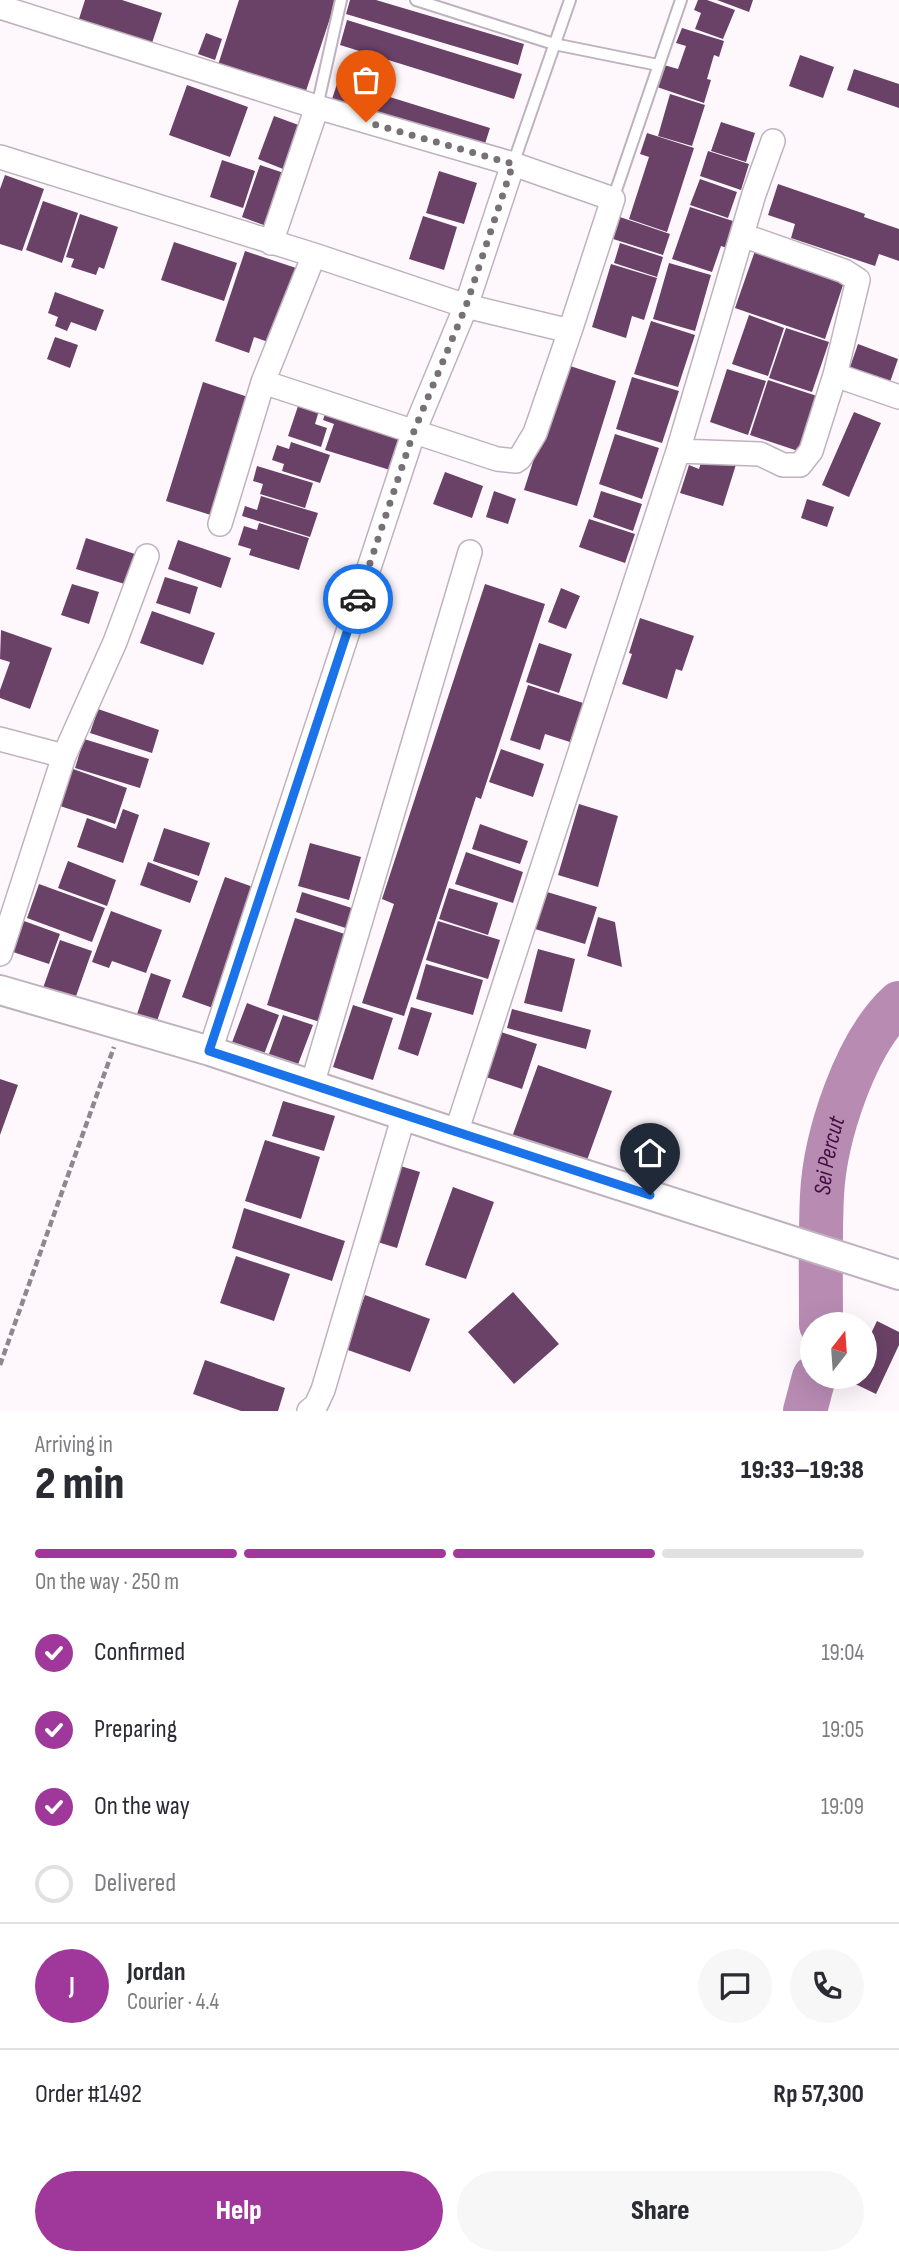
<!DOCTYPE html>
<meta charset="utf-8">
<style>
:root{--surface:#fff;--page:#f7f7f7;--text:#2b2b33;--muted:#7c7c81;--line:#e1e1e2;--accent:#a0389b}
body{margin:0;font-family:"Sofia Sans Condensed",sans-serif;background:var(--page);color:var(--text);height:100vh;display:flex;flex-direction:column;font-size:26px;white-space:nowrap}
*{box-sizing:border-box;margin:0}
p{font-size:23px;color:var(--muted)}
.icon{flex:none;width:38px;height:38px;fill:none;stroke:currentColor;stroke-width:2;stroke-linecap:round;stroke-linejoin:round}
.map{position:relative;height:1411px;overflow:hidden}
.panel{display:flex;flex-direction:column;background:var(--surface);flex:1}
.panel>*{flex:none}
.needle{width:46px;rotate:17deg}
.controls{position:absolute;left:800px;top:1312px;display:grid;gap:14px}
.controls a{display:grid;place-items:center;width:77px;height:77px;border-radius:50%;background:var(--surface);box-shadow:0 7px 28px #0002;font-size:35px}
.pin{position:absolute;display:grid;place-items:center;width:60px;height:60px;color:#fff;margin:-72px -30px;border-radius:50% 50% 50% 0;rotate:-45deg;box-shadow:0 0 7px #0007}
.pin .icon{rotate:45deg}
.courier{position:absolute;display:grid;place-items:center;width:70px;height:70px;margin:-35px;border:5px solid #1a73e8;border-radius:50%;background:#fff;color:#222;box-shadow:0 2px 9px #0007}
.head em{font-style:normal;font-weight:800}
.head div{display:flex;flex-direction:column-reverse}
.head{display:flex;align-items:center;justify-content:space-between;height:119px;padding:0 35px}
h1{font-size:46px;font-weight:800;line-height:52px}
.bar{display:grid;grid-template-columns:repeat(4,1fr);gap:10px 7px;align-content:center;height:84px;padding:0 35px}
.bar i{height:9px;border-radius:5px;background:var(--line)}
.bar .active{background:var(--accent)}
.bar p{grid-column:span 4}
.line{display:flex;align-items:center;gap:18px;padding:0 35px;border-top:2px solid var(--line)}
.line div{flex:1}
.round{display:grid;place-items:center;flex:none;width:74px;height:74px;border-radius:37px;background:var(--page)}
ol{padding:0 35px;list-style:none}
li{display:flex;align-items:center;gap:21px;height:77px}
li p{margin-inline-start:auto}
li .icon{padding:7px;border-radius:50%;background:var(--accent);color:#fff;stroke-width:4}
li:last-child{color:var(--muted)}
li i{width:38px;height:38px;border:4px solid var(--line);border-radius:50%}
.cta{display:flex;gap:14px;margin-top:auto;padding:14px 35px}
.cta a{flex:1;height:80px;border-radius:42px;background:var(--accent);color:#fff;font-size:28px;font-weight:800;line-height:80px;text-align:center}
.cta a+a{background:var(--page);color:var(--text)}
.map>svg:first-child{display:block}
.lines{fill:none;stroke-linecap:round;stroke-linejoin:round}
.river{stroke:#b88bb3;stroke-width:44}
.building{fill:#6a4267}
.service-casing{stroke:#bfb2be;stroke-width:14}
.minor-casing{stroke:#bfb2be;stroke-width:26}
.tertiary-casing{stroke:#bfb2be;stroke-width:32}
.path{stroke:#8d888d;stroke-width:4.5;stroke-dasharray:7 3.5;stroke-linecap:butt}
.service{stroke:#fff;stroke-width:10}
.minor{stroke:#fff;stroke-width:23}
.tertiary{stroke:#fff;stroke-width:28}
.done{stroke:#777176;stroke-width:7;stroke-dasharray:0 12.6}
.route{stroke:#1a73e8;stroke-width:9}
.labels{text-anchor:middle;stroke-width:7;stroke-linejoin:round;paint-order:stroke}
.water-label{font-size:24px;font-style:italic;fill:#450e43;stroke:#fff}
</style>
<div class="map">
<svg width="899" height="1411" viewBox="0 0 899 1411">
<rect width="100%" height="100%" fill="#fef8fd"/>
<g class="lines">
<g class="river">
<path id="s1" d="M821,1325c0,-43 -1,-87 1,-130 3,-58 33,-152 77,-192"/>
<path d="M805,1411l9,-34"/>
</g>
</g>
<path class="building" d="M85,0h37l40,13 -11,33 -73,-24z
M239,0h97l-31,94 -87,-29z
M350,0h26l148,44 -6,21 -172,-51z
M698,0h9l28,10 -12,29 -28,-10 6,-16 -7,-3z
M717,0h36l-4,12z
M347,20l175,54 -8,25 -174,-54z
M682,28l42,13 -5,16 -5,-2 -7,24 4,1 -7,23 -47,-16 7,-22 14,4 8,-23 -10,-3z
M206,33l16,6 -7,21 -17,-6z
M800,55l34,12 -11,31 -34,-12z
M854,69l45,15v24l-52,-18z
M338,81l152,47 -7,22 -152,-48z
M187,85l61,22 -18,50 -61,-22z
M670,94l35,11 -13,41 -34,-10z
M274,116l30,11 -16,44 -30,-12z
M721,122l34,11 -9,29 -35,-11z
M647,133l47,15 -27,84 -38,-13 20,-62 -9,-3z
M708,151l41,13 -8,26 -41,-14z
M222,160l33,11 -12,37 -33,-11z
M260,165l27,9 -18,53 -27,-10z
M439,171l38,12 -13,41 -38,-11z
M5,175l39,14 -22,62 -22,-7v-55z
M700,179l37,13 -9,26 -38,-13z
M778,184l87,30 -1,3 35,12v32l-20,-7 -4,12 -84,-28 4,-14 -27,-9z
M43,201l35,12 -16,50 -36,-13z
M690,207l49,16 -9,26 -9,-3 -9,26 -40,-13z
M80,214l38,13 -14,42 -5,-2 -3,8 -25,-8 3,-8 -8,-2z
M614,215l56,19 -7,21 -56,-18z
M423,216l34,11 -13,43 -35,-11z
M174,242l63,21 -13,38 -63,-21z
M620,243l43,14 -6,20 -43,-14z
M756,248l89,31 -20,60 -90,-31z
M245,251l54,18 -25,75 -20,-7 -5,16 -34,-12z
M669,263l42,12 -16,56 -42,-12z
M611,264l46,14 -13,42 -12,-4 -6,22 -34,-11z
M55,292l49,18 -8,21 -25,-9 -4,9 -12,-5 3,-9 -10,-4z
M749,315l35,13 -16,48 -36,-12z
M651,321l44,14 -17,52 -44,-13z
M786,328l43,14 -17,50 -43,-14z
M55,337l23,8 -8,23 -23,-9z
M858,344l40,15 -8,23 -40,-15z
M564,364l52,17 -39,125 -53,-16z
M727,369l39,12 -18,54 -38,-13z
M632,377l47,14 -17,52 -46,-14z
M768,380l49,16 -19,55 -48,-16z
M203,382l48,16 -37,118 -48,-15z
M300,400l20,7 -5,17 12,4 -6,19 -33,-11z
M328,405l75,24 -13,41 -65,-20 9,-26 -11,-4z
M854,412l27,11 -32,74 -27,-12z
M615,434l44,14 -17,51 -43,-15z
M291,442l39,13 -10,28 -38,-12 2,-7 -12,-4 5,-15 12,4z
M704,452l35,3 -16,51 -43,-13 9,-28 10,4z
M257,466l56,17 -8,25 -45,-14 3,-10 -10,-3z
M445,472l38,14 -11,32 -39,-14z
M494,491l22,8 -8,25 -22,-7z
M601,491l41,13 -9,27 -40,-14z
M261,496l57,17 -8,24 -68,-21 3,-10 12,4z
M807,499l27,8 -7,20 -26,-9z
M589,519l46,15 -10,29 -46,-16z
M259,523l50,15 -10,32 -50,-15 2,-6 -13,-4 6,-19 13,4z
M86,538l55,18 -10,30 -55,-17z
M178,540l53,18 -10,30 -53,-19z
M165,577l33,10 -8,27 -34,-11z
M72,584l27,8 -10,32 -28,-9z
M485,584l60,20 -64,195 -5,-2 -72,219 -42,-13 32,-99 -12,-5z
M561,588l19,8 -14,33 -18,-7z
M152,611l63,22 -12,32 -63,-22z
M640,618l54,18 -12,35 -6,-2 -9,30 -45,-15 10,-30 -3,-1z
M1,630l51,18 -22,61 -30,-11v-8l10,-28 -10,-3z
M539,643l33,11 -13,39 -33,-11z
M528,685l55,18 -13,39 -25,-8 -5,16 -30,-10z
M98,709l61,21 -7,23 -62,-20z
M84,739l65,20 -9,29 -65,-20z
M501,749l43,15 -11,33 -44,-15z
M73,769l54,19 -12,36 -55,-18z
M579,804l39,12 -20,71 -40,-12z
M123,809l16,6 -16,48 -46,-16 10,-29 29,11z
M480,824l48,17 -8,23 -48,-15z
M164,828l46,15 -11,33 -46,-15z
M310,843l51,14 -12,43 -51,-14z
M466,852l57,20 -10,31 -58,-19z
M68,861l48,19 -9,26 -49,-18z
M148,862l50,19 -8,22 -50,-18z
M225,877l31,11 -43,120 -31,-11z
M39,884l66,24 -13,34 -65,-24z
M449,888l49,15 -10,32 -49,-16z
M302,892l59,19 -6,20 -59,-19z
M547,892l50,15 -12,37 -50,-15z
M111,911l51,19 -16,43 -34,-12 -3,7 -17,-6z
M598,917l17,5 7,45 -35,-11z
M295,918l53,17 -28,87 -53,-17z
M24,921l36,13 -11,30 -36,-12z
M438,921l62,19 -12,39 -62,-19z
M60,940l32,11 -17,48 -32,-11z
M538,949l37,10 -13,53 -38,-9z
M426,964l57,16 -10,35 -57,-16z
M151,973l20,7 -15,44 -20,-7z
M247,1003l32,12 -16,42 -32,-12z
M353,1005l40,13 -20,62 -40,-13z
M411,1007l21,6 -14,43 -20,-7z
M512,1009l79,21 -5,19 -79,-21z
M283,1015l30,10 -19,50 -29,-10z
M501,1032l36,12 -15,45 -36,-12z
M538,1065l74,26 -26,72 -74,-26z
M0,1079l18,6 -18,50z
M283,1101l52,15 -11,35 -52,-15z
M265,1140l55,17 -19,62 -56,-18z
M394,1164l26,8 -23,76 -26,-8z
M453,1187l41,15 -28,77 -41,-14z
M244,1208l101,33 -13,40 -100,-33z
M236,1256l54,18 -16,47 -54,-18z
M513,1292l46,52 -45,40 -46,-52z
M365,1295l65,24 -20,53 -65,-23z
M877,1321l22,11v13l-23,49 -27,-13 1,-4h14v-29z
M205,1360l80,28 -7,23h-37l-48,-17z"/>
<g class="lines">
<g class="service-casing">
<path id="service" d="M416,0l138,44 104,21
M317,107l24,-107
M513,164l57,-164
M613,199l68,-199"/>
</g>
<g class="minor-casing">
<path id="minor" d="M0,7l317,100 196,57 100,35 -43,132 -104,-25 -152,-51 -314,-98
M271,243l46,-136
M835,375l64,22
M263,382l234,77 19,2 4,-3 15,-25 35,-102
M678,451l82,3 23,11h17l11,-14 24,-76 23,-95 -14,-9 -102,-36
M220,524l43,-142 51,-127
M0,739l64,17
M0,954l64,-198 51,-114 32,-86
M210,1051l204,-620 52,-125 47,-142
M312,1085l158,-533
M456,1133l222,-682 76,-257 19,-53
M309,1411l7,-6 7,-15 81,-275"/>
</g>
<g class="tertiary-casing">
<path id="tertiary" d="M0,990l210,61 246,82 443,142"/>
</g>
<path class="path" d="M0,1365l114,-318"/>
<use href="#service" class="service"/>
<use href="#minor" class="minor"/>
<use href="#tertiary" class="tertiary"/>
</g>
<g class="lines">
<path class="done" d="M358,599l56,-168 52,-125 47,-142 -147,-42"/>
<path class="route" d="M358,599l-149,452 441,144"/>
</g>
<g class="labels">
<g class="water-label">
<text dy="8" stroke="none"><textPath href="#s1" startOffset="170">Sei Percut</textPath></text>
</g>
</g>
</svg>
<div class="controls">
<a><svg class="needle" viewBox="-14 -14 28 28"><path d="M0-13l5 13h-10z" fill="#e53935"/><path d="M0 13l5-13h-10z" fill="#7c7c81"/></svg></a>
</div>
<div class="pin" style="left:366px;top:122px;background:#ea580c"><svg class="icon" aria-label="bag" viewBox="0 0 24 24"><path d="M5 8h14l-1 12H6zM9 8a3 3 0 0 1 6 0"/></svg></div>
<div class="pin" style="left:650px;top:1195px;background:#1f2937"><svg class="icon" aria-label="home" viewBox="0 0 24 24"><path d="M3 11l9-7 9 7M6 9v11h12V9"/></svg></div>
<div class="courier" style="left:358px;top:599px"><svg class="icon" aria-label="car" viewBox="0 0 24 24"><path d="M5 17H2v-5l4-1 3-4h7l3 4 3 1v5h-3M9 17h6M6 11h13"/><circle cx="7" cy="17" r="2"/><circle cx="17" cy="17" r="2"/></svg></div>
</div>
<section class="panel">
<div class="head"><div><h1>2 min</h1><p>Arriving in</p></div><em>19:33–19:38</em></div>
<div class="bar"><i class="active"></i><i class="active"></i><i class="active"></i><i></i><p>On the way · 250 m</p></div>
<ol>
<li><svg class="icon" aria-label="check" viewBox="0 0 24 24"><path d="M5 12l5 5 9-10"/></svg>Confirmed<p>19:04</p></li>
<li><svg class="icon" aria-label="check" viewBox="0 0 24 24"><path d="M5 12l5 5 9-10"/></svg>Preparing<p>19:05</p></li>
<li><svg class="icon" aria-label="check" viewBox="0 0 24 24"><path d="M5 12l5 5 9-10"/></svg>On the way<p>19:09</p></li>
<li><i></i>Delivered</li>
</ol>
<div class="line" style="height:126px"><b class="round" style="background:var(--accent);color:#fff">J</b><div><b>Jordan</b><p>Courier · 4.4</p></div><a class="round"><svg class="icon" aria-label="chat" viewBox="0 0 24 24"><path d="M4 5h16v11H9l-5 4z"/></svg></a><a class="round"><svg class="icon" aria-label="phone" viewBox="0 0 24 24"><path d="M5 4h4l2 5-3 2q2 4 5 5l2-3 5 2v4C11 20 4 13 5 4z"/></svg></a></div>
<div class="line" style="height:91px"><div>Order #1492</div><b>Rp 57,300</b></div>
<div class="cta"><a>Help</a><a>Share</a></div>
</section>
